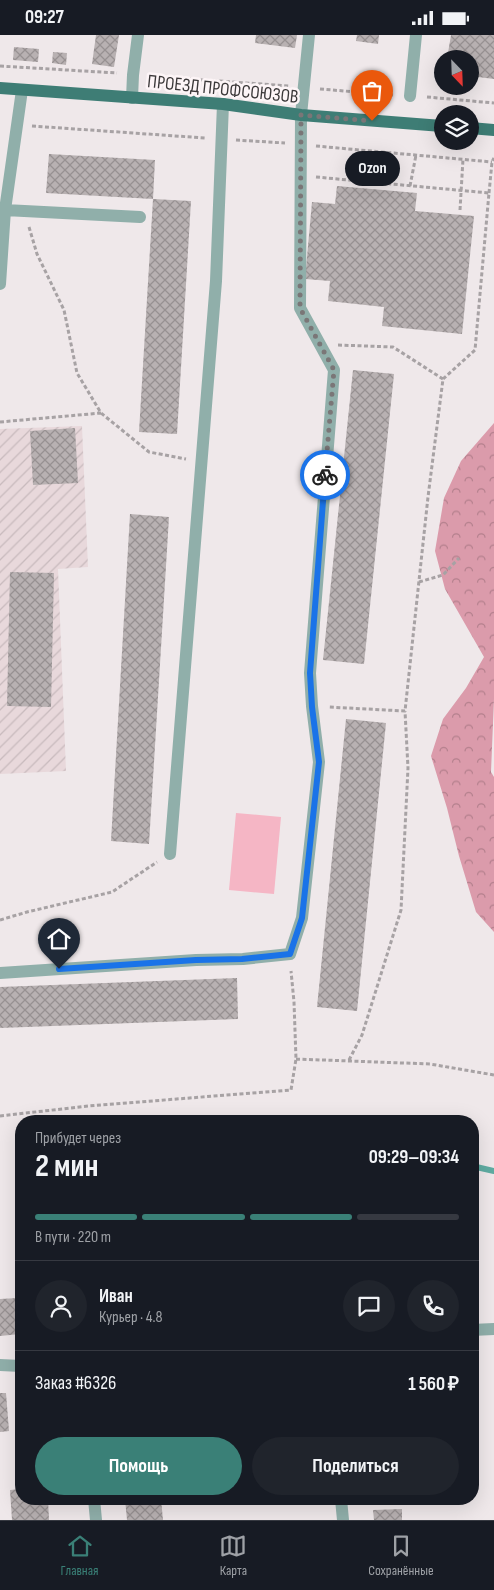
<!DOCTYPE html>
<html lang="ru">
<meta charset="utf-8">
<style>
:root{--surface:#171b24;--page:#20242c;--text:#f1f3f6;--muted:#9ea1a6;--line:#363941;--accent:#3a8077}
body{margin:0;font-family:"Sofia Sans Condensed",sans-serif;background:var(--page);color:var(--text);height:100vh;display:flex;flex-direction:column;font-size:19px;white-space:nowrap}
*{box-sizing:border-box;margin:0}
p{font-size:16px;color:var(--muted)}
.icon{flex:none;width:28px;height:28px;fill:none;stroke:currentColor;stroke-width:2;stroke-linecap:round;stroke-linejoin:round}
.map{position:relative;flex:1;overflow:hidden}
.details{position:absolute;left:15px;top:1080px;width:464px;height:390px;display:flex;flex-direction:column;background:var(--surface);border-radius:20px;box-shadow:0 5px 20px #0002}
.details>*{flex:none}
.needle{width:32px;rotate:157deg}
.controls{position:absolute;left:434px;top:15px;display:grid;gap:10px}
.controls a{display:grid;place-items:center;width:45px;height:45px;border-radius:50%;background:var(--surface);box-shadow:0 5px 20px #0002;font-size:25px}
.pin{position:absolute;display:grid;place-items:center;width:42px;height:42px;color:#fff;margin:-51px -21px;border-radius:50% 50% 50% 0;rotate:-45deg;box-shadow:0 0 5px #0007}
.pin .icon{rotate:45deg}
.courier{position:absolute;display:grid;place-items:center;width:50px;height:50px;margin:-25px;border:4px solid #1a73e8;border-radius:50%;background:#fff;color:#222;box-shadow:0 1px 6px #0007}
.bubble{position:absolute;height:35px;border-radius:18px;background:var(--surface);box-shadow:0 5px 20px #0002;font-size:16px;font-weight:700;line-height:35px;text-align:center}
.headline em{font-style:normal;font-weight:700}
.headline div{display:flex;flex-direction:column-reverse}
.headline{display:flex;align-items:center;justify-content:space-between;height:85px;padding:0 20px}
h1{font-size:32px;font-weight:700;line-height:38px}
.bar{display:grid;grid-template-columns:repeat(4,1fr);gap:8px 5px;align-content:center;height:60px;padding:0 20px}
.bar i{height:6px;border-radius:4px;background:var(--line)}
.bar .on{background:var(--accent)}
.bar p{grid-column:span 4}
.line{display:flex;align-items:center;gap:12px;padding:0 20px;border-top:1px solid var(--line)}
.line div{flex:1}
.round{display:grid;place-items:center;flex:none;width:52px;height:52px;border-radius:26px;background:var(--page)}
.cta{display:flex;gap:10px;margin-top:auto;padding:10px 20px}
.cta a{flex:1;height:58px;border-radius:30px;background:var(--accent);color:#fff;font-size:20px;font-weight:700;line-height:58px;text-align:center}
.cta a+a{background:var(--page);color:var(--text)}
.status{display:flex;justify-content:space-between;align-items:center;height:35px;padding:0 25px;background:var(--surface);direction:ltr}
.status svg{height:14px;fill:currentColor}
.menu{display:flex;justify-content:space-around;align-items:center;height:70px;border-top:1px solid var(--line);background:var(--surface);font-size:14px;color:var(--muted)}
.menu a{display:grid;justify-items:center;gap:2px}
.menu .on{color:var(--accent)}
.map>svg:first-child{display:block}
.industrial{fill:url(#industrial-furrows)}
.grass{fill:#f5b6c5}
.forest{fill:url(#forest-crowns)}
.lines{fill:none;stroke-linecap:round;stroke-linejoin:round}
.stream{stroke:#5faca2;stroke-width:6}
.building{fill:url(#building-cross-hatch)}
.path{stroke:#a7a2a4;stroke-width:3;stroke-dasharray:4 2.5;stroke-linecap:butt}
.minor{stroke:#90afaa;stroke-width:12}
.major{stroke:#3e7d75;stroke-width:12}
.done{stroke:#7a7677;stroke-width:5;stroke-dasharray:0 9}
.route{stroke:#1a73e8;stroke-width:6}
.labels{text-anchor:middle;stroke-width:5;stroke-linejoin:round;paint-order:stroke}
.street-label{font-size:19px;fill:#3b3839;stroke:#fdf5f7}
</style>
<div class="status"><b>09:27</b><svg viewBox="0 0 49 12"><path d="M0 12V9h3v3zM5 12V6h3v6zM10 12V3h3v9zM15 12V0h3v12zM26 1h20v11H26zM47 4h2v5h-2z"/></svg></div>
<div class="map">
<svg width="494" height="1485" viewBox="0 0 494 1485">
<defs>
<pattern id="industrial-furrows" width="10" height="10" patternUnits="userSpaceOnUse" patternTransform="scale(1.25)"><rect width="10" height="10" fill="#e8d8db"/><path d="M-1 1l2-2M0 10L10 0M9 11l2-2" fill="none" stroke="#c8babd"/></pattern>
<pattern id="forest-crowns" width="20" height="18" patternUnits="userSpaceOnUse" patternTransform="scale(1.25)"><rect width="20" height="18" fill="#db9bab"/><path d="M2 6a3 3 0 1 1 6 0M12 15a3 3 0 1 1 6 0" fill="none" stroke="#b37f8c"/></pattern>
<pattern id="building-cross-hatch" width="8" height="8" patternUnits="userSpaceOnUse" patternTransform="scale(1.25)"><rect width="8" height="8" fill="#b8b1b2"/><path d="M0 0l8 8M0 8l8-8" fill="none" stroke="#979192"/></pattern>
</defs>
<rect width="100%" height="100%" fill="#efe8ea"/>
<path class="industrial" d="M82,391l6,141 -30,2 8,202 -66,3v-345z"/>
<path class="grass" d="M236,778l45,4 -7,77 -45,-4z"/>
<path class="forest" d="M494,388v276l-3,73 3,5v155l-18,-20 -17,-56 -12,-48 -16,-52 12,-37 23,-31 18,-31 -39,-68 -10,-38 9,-53 17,-37z"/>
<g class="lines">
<path class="stream" d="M472,1131l22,5"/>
</g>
<path class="building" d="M96,0h23l-5,32 -22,-3z
M256,0h41l-2,13 -40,-5z
M357,0h22l-1,9 -22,-3z
M451,0h43v44l-24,-3v-17h-23z
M14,12l25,2 -1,13 -25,-2z
M53,17l14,1 -1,12 -14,-2z
M49,119l106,6 -2,39 -107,-6z
M337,151l80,7 -2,18 59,5 -12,118 -80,-8 2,-19 -56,-6 2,-20 -25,-2 7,-77 23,2z
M153,164l38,2 -14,233 -38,-2z
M353,335l41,4 -30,290 -41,-4z
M75,393l3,55 -45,2 -3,-54z
M130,479l39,3 -20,327 -38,-3z
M10,537l44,1 -3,134 -44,-1z
M346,684l40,4 -29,288 -40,-4z
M237,943l1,41 -238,9v-41z
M18,1263l2,36 -20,2v-37z
M0,1358h6l3,38 -9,1z
M21,1454v10h27l1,21h-37l-2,-30z
M125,1464h36l2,21h-36z
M402,1474v11h-28l-1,-10z"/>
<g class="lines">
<path class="path" d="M0,31l117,7
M148,41l141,10
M320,54l73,6
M427,62l67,6
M32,91l173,12
M236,105l49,3
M316,111l176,16
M316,142l173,16 -14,157 -32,29 -15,118 -23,214 -77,-4
M410,151l6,-31
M489,158l3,-31 2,-4
M460,175l3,-51
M29,192l8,27 27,56 13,63 24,40 48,39 37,7
M338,310l55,2 50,32
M0,387l101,-9
M419,547l24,-7 16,-17
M0,885l27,-8 85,-20 45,-30
M296,1024l134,5 64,11
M349,1025l13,-25 39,-125 7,-142 -3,-57
M0,1081l88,-10 203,-16 5,-31 -2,-57 -3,-31"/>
<path class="minor" d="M410,61l6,-61
M132,63l1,-23 5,-40
M5,175l135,7
M0,249l5,-74 17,-120
M170,819l46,-573 7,-177
M0,938l196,-13 47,-1 47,-5 12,-36 17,-156 -7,-56 -2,-33 24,-303 -34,-62 1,-193 8,-80
M472,1295l22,-1
M0,1330l21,1
M94,1464l2,21
M341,1464l2,21"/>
<path class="major" d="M0,53l223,16 78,11 141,11
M470,93l24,2"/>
</g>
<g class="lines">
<path class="done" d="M325,440l9,-105 -34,-62 1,-193 71,6"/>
<path class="route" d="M59,934l137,-9 46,-1 48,-5 12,-36 17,-156 -7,-55 -2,-34 15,-198"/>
</g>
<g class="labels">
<g class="street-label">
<text transform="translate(223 53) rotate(6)" y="7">ПРОЕЗД ПРОФСОЮЗОВ</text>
</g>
</g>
</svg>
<div class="controls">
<a><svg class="needle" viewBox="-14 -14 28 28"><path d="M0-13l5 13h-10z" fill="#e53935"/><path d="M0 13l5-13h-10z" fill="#9ea1a6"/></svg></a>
<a><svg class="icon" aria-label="layers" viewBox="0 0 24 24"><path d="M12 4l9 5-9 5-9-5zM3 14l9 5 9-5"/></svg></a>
</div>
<div class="pin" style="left:372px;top:86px;background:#ea580c"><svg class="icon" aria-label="bag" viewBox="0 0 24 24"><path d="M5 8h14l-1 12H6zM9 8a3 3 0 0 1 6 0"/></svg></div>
<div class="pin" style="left:59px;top:934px;background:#1f2937"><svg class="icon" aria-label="home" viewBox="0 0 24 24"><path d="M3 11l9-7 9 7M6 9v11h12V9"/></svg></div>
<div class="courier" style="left:325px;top:440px"><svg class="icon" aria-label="bike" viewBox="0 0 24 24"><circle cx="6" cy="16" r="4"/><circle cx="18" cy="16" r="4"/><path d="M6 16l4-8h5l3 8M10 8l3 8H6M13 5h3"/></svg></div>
<div class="bubble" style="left:345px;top:116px;width:55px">Ozon</div>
<section class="details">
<div class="headline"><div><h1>2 мин</h1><p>Прибудет через</p></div><em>09:29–09:34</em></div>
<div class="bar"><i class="on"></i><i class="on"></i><i class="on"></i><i></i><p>В пути · 220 m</p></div>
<div class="line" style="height:90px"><a class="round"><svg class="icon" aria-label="person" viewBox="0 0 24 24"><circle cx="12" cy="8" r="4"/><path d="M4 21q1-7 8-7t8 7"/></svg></a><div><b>Иван</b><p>Курьер · 4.8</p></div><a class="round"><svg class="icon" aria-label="chat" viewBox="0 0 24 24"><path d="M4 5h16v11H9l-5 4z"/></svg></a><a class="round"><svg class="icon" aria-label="phone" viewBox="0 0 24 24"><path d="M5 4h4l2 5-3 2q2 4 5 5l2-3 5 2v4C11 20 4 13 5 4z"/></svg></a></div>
<div class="line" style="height:65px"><div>Заказ #6326</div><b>1 560 ₽</b></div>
<div class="cta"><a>Помощь</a><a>Поделиться</a></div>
</section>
</div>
<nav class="menu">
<a class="on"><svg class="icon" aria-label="home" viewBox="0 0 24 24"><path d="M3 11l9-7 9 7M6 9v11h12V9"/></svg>Главная</a>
<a><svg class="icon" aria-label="map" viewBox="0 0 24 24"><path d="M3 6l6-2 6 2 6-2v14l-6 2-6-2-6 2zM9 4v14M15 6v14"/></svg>Карта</a>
<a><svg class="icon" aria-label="saved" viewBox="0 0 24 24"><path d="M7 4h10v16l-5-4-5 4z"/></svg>Сохранённые</a>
</nav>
